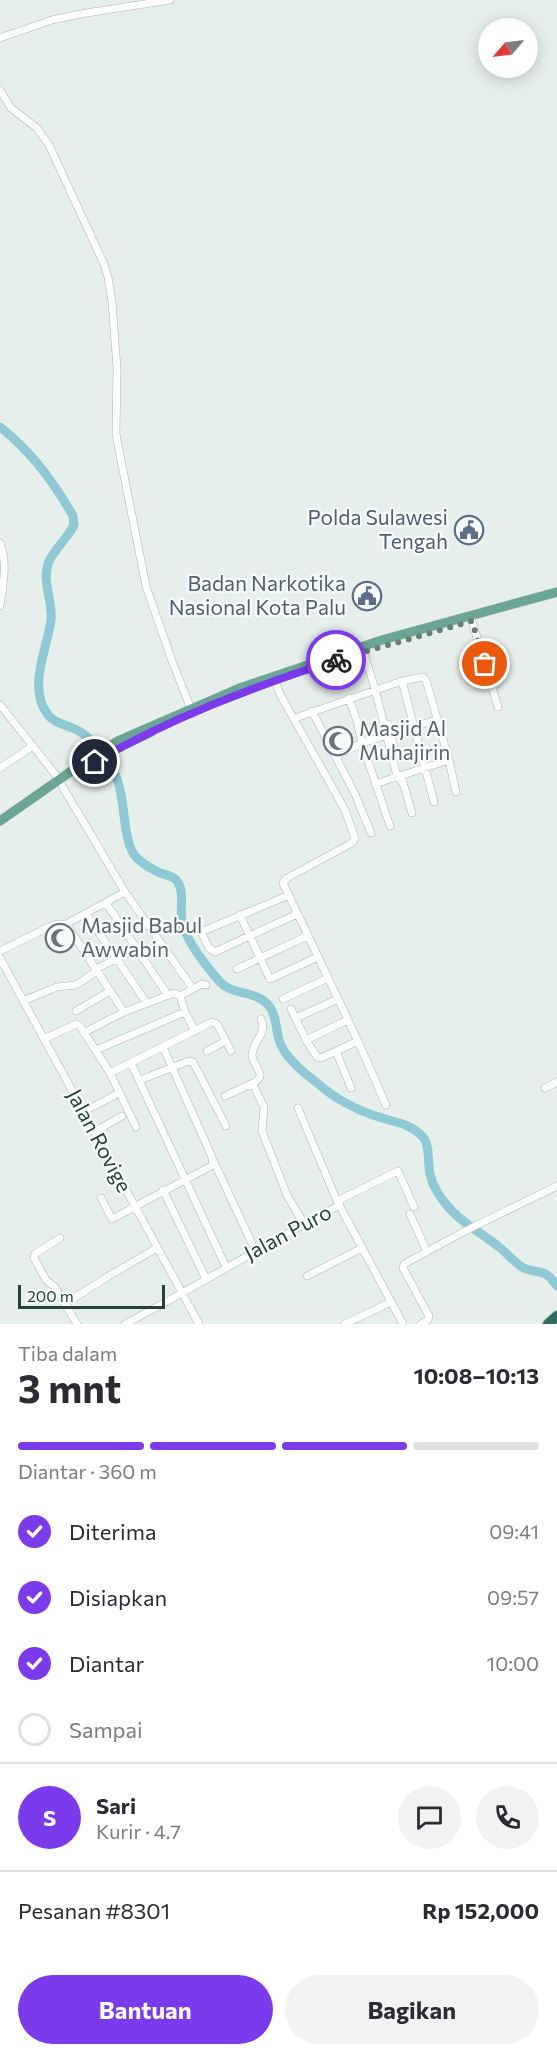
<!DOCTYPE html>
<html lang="id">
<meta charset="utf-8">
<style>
:root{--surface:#fff;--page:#f2f2f3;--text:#2b2b33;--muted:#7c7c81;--line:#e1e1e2;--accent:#7c3aed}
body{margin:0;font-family:Commissioner,sans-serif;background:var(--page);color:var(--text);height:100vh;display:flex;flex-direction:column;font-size:22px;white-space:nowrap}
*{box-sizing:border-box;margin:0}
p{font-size:20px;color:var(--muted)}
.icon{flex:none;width:33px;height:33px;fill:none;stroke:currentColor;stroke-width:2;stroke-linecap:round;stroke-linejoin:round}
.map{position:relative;height:1324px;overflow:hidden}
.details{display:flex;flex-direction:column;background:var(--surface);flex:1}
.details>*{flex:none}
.needle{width:39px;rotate:242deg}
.buttons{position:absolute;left:478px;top:18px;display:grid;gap:12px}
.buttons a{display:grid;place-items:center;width:60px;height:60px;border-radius:50%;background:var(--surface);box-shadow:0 3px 15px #0003;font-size:30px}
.scale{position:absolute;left:18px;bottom:15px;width:147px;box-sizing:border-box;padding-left:6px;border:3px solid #24423a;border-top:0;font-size:16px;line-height:21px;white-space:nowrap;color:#24423a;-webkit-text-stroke:4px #f7fbf9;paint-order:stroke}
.pin{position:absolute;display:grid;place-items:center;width:51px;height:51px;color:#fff;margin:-26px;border:3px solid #fff;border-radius:50%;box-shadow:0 2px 6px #0007}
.courier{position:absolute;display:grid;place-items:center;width:60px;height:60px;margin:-30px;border:4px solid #7c3aed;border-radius:50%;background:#fff;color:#222;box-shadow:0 2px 8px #0007}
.head em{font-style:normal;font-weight:700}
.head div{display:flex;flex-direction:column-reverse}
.head{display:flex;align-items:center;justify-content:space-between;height:102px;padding:0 18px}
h1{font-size:39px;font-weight:700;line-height:45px}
.bar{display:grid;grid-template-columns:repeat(4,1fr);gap:9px 6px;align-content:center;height:72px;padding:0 18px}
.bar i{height:8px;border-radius:4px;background:var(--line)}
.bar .selected{background:var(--accent)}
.bar p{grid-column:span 4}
.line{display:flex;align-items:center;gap:15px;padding:0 18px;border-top:2px solid var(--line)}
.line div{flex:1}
.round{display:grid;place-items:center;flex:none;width:63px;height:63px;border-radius:32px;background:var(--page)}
ol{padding:0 18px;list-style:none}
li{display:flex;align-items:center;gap:18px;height:66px}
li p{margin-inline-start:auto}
li .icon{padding:6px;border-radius:50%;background:var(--accent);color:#fff;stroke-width:4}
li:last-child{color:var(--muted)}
li i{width:33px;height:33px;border:3px solid var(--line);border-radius:50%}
.primary-button{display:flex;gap:12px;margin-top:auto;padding:12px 18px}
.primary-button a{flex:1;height:69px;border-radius:36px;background:var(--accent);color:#fff;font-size:24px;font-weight:700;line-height:69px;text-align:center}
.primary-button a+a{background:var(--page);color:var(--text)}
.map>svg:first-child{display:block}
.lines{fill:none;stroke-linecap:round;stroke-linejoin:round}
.river{stroke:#8ec9d4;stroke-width:9}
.minor-casing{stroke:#a8b8b2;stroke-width:8}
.major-casing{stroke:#c2cac8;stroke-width:10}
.highway-casing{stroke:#c2cac8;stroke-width:12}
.minor{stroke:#fff;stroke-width:7}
.major{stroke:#6aa596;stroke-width:9}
.highway{stroke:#2f6f62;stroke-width:10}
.done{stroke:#687f78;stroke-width:6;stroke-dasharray:0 10.8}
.route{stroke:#7c3aed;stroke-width:8}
.labels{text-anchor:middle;stroke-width:4.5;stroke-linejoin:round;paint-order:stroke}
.service-label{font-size:21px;fill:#4e5e75;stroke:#f7fbf9;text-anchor:end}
.worship-label{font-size:21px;fill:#5b616d;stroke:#f7fbf9;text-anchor:start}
.street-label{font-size:21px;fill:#24423a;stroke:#f7fbf9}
</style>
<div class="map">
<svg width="557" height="1324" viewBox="0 0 557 1324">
<rect width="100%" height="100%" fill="#e6efeb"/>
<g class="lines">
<path class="river" d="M0,427c31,24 54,55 73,89l1,9c-7,14 -21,25 -26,39 -6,18 5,37 3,56 -4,30 -24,67 -3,95 6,8 18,10 27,14 18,8 34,32 42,50 9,22 5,65 20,79 5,5 15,11 21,14 6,3 15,3 19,9 9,12 1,31 6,45 7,20 23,40 37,56 13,14 37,8 49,24 9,11 6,27 12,39 6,14 23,28 35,37 18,16 40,28 63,35 14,5 30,6 42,18 10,9 6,26 9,39 3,14 14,29 24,39 13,13 31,22 45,34 8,6 15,15 23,20 8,5 18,3 25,8 4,2 7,8 10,11"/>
<g class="minor-casing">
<path id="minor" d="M0,38l52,-18 28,-6 90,-14
M0,90l11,18 26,20 12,17 55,119 4,13 4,25 5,66 -1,66 2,11 28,141 26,75 21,53
M0,543c8,20 3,42 0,63
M472,621l26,86
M363,651l11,34 23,91 5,6
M275,681l6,15 64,114 10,28 -3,5 -65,35 -4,5 75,158 -37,17 -4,-1 -11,-17 -15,-31
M402,681l32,121
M349,698l8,23 5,22 28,83
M0,705l59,74
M312,711l43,83 16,39
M295,718l107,-37 21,-4 3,3 23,80 7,32
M388,724l7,27
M336,756l26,-13 74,-23
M0,768l33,-22
M402,779l10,34
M61,784l64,108 68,97
M375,784l74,-24
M289,895l-88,37 8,16 6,4 82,-38
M106,903l61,91
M86,914l60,88
M240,915l30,64 48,-22
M0,951l51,-25 6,-2h9
M0,958l199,366
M96,969l41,-21
M237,969l70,-33
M180,996l22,-12 4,1
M283,999l45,-21
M23,1001l34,-14 19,-2 21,-14
M76,1011l34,-20
M124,1012l-58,-88 59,-32
M296,1018l42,-19
M261,1019c7,15 -9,22 -9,37 1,6 6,12 8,18v3l-7,8 11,22 -2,24 25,64 17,29
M85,1032l39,-20 50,-19 6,3 5,16 10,19
M44,1039l32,-15 4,2 30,47 26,54
M306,1040l42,-20
M358,1041l28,64
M96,1050l89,-38
M207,1051l18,-10
M336,1051l15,37
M131,1063l95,204
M110,1073l102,-51 5,2 14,27
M140,1080l49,-19 4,1 33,64
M545,1088l12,-6
M225,1096l28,-13
M298,1108l39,93 66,123
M83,1112l36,-19
M94,1132l28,-16
M214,1162l41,88
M163,1190l43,89
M101,1198l11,21 101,-54 -1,-8 -49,-110
M337,1201l61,-30 16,36
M410,1214l17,38
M60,1238l-25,16 -1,4 12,22 9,7 10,17
M307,1276l55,-28
M77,1324l-12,-20 42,-27 50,-29
M125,1324c73,-38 142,-81 215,-119
M345,1324l46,-22
M421,1324l7,-4 1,-4 -26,-48 1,-4 63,-34 90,-44"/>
</g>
<g class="major-casing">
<path id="major" d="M120,747l31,-15
M0,821l90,-63 28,-17 122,-53 142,-48 175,-48"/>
</g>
<g class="highway-casing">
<path id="highway" d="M548,1324l9,-8"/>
</g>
<use href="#minor" class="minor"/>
<use href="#major" class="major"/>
<use href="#highway" class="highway"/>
</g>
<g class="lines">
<path class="done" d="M336,660l136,-39 13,43"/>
<path class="route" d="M95,762c75,-44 158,-75 241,-102"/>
</g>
<defs>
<g id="civic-ring" transform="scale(1.5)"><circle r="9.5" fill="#f7fbf9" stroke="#5c6f8a" stroke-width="1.5"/><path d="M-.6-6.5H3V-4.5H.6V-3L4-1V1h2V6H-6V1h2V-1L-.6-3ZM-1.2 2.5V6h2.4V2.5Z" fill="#5c6f8a"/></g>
<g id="mosque-ring" transform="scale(1.5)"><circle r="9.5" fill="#f7fbf9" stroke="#6b7280" stroke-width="1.5"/><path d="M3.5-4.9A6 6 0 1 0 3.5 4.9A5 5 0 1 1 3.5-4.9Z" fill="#6b7280"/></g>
</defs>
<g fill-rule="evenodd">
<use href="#civic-ring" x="469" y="530"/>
<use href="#civic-ring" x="367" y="596"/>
<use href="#mosque-ring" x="338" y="741"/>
<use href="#mosque-ring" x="60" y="938"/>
</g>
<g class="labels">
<g class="service-label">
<text x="448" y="525">Polda Sulawesi<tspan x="448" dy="24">Tengah</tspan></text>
<text x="346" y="591">Badan Narkotika<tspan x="346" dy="24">Nasional Kota Palu</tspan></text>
</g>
<g class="worship-label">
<text x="359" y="736">Masjid Al<tspan x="359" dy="24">Muhajirin</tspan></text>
<text x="81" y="933">Masjid Babul<tspan x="81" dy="24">Awwabin</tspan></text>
</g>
<g class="street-label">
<text transform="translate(99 1141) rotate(62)" y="7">Jalan Rovige</text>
<text transform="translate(288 1233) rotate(-28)" y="7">Jalan Puro</text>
</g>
</g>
</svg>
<div class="buttons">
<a><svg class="needle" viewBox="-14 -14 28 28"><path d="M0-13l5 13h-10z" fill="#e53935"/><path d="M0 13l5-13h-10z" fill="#7c7c81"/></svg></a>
</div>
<div class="scale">200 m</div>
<div class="pin" style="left:485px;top:664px;background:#ea580c"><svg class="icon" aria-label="bag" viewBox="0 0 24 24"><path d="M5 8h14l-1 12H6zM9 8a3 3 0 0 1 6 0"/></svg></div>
<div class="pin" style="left:95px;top:762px;background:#1f2937"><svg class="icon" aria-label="home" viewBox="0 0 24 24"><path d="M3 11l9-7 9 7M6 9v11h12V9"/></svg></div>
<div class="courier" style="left:336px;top:660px"><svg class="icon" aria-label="bike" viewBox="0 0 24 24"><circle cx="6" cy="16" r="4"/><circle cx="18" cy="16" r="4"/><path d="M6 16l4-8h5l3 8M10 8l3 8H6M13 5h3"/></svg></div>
</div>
<section class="details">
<div class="head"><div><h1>3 mnt</h1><p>Tiba dalam</p></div><em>10:08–10:13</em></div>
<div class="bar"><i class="selected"></i><i class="selected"></i><i class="selected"></i><i></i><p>Diantar · 360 m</p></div>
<ol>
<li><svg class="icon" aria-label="check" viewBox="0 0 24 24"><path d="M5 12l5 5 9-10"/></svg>Diterima<p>09:41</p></li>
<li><svg class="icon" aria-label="check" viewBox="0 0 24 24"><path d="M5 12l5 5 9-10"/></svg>Disiapkan<p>09:57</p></li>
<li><svg class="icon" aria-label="check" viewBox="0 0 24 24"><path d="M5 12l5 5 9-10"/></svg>Diantar<p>10:00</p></li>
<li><i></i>Sampai</li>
</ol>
<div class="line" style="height:108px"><b class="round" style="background:var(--accent);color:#fff">S</b><div><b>Sari</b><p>Kurir · 4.7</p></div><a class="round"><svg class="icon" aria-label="chat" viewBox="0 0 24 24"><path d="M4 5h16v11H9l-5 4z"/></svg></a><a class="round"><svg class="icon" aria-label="phone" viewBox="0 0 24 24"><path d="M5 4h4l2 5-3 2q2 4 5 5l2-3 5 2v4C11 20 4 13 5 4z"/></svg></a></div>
<div class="line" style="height:78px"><div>Pesanan #8301</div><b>Rp 152,000</b></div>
<div class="primary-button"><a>Bantuan</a><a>Bagikan</a></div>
</section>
